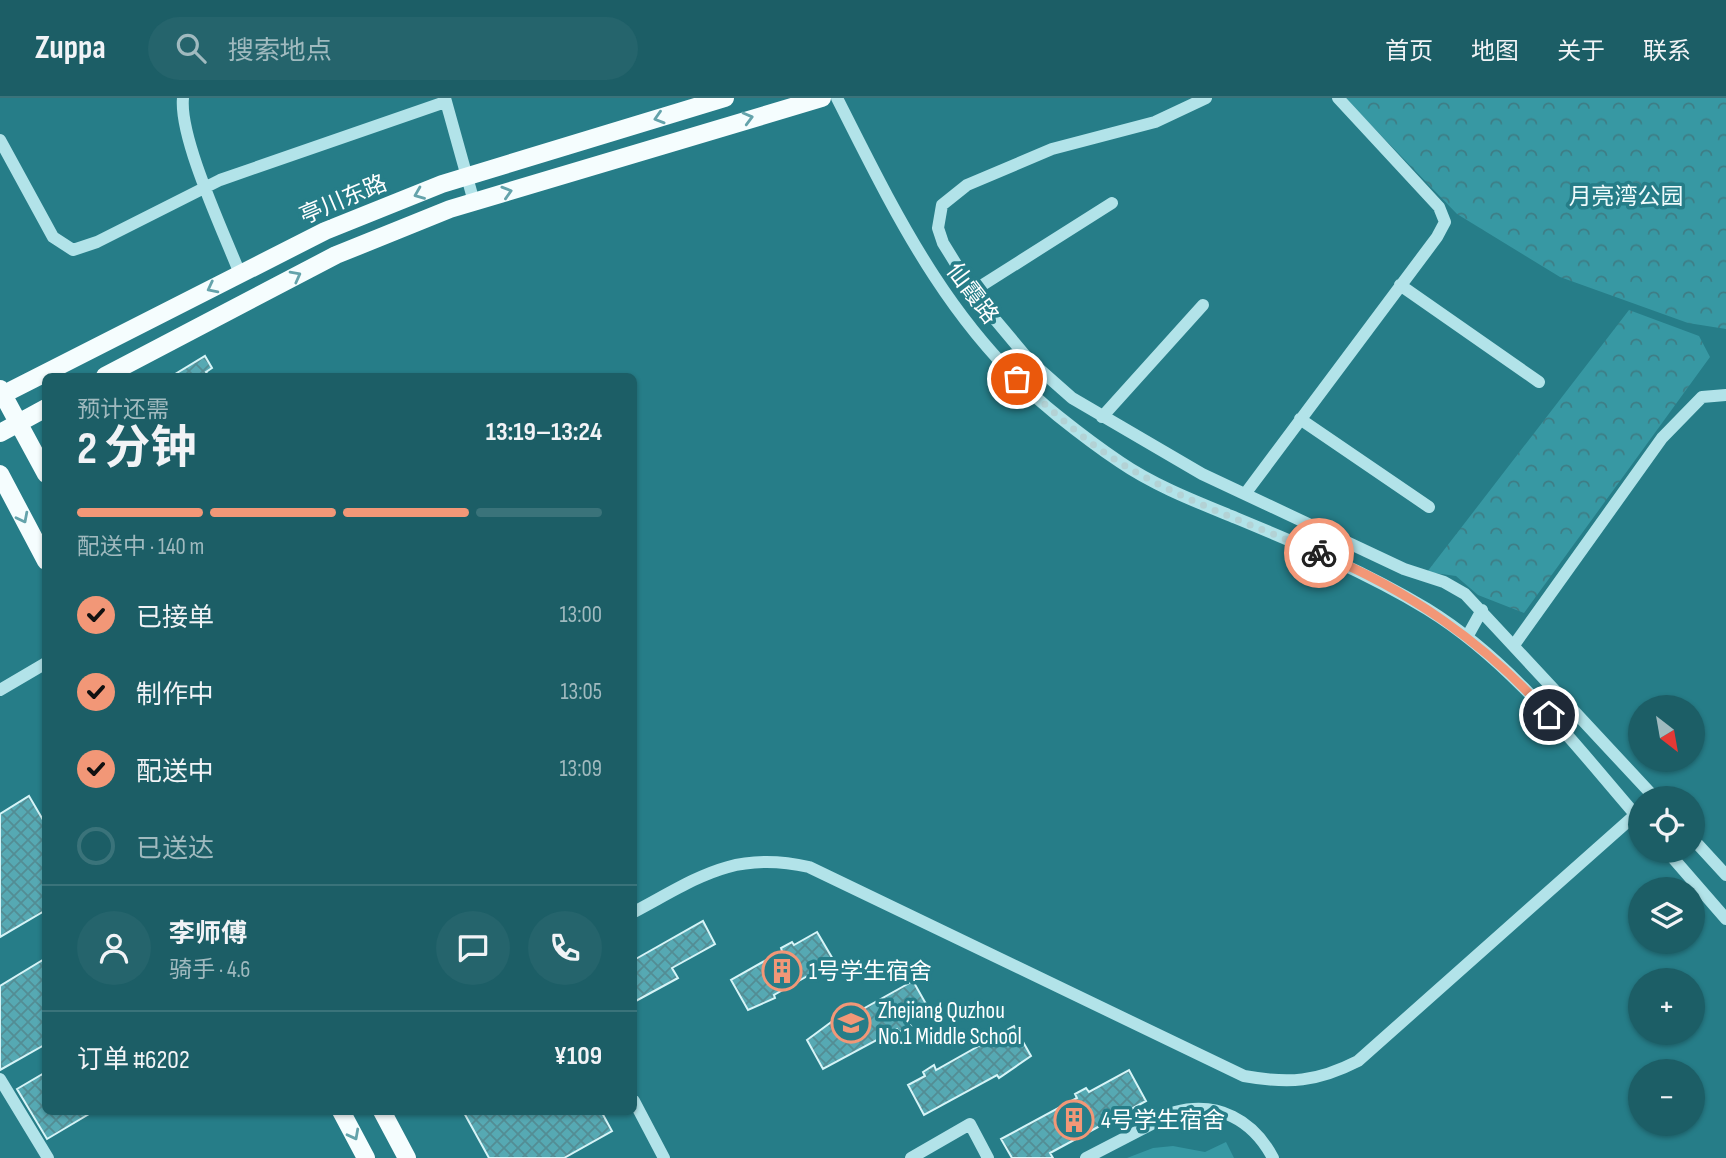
<!DOCTYPE html>
<html lang="zh">
<meta charset="utf-8">
<style>
:root{--surface:#1c5e66;--page:#25646c;--text:#f1f3f6;--muted:#a0babf;--line:#3a737a;--accent:#f29777}
body{margin:0;font-family:"Sofia Sans Condensed","Noto Sans SC",sans-serif;background:var(--page);color:var(--text);height:100vh;display:flex;flex-direction:column;font-size:26px;white-space:nowrap}
*{box-sizing:border-box;margin:0}
p{font-size:23px;color:var(--muted)}
.icon{flex:none;width:38px;height:38px;fill:none;stroke:currentColor;stroke-width:2;stroke-linecap:round;stroke-linejoin:round}
.map{position:relative;flex:1;overflow:hidden}
.details{position:absolute;left:42px;top:275px;width:595px;height:742px;display:flex;flex-direction:column;background:var(--surface);border-radius:10px;box-shadow:0 2px 5px #0004}
.details>*{flex:none}
.needle{width:46px;rotate:149deg}
.buttons{position:absolute;left:1628px;top:597px;display:grid;gap:14px}
.buttons a{display:grid;place-items:center;width:77px;height:77px;border-radius:50%;background:var(--surface);box-shadow:0 2px 5px #0004;font-size:35px}
.pin{position:absolute;display:grid;place-items:center;width:60px;height:60px;color:#fff;margin:-30px;border:4px solid #fff;border-radius:50%;box-shadow:0 2px 7px #0007}
.courier{position:absolute;display:grid;place-items:center;width:70px;height:70px;margin:-35px;border:5px solid #f29777;border-radius:50%;background:#fff;color:#222;box-shadow:0 2px 9px #0007}
.overview em{font-style:normal;font-weight:700}
.overview div{display:flex;flex-direction:column-reverse}
.overview{display:flex;align-items:center;justify-content:space-between;height:119px;padding:0 35px}
h1{font-size:46px;font-weight:700;line-height:52px}
.bar{display:grid;grid-template-columns:repeat(4,1fr);gap:10px 7px;align-content:center;height:84px;padding:0 35px}
.bar i{height:9px;border-radius:5px;background:var(--line)}
.bar .on{background:var(--accent)}
.bar p{grid-column:span 4}
.line{display:flex;align-items:center;gap:18px;padding:0 35px;border-top:2px solid var(--line)}
.line div{flex:1}
.round{display:grid;place-items:center;flex:none;width:74px;height:74px;border-radius:37px;background:var(--page)}
ol{padding:0 35px;list-style:none}
li{display:flex;align-items:center;gap:21px;height:77px}
li p{margin-inline-start:auto}
li .icon{padding:7px;border-radius:50%;background:var(--accent);color:#111;stroke-width:4}
li:last-child{color:var(--muted)}
li i{width:38px;height:38px;border:4px solid var(--line);border-radius:50%}
header{display:flex;align-items:center;gap:42px;box-sizing:border-box;height:98px;padding:0 35px;background:var(--surface);border-bottom:2px solid var(--line)}
header strong{font-size:33px}
nav{display:flex;gap:38px;margin-inline-start:auto;font-size:24px}
.search{width:490px;height:63px;background:var(--page);display:flex;align-items:center;gap:18px;box-sizing:border-box;padding:0 24px;border-radius:38px;color:var(--muted);font-size:26px}
.map>svg:first-child{display:block}
.park{fill:url(#park-crowns)}
.garden{fill:#3798a3}
.building{fill:url(#building-cross-hatch);stroke:#d6f4f7;stroke-width:2}
.lines{fill:none;stroke-linecap:round;stroke-linejoin:round}
.minor{stroke:#b2e3e9;stroke-width:12}
.major{stroke:#f5fdfe;stroke-width:18}
.oneway{stroke:#64a3ab}
.done{stroke:#b3d2d5;stroke-width:7;stroke-dasharray:0 12.6}
.route{stroke:#f29777;stroke-width:9}
.labels{text-anchor:middle;stroke-width:7;stroke-linejoin:round;paint-order:stroke}
.park-label{font-size:23px;fill:#effbfc;stroke:#267d88}
.street-label{font-size:23px;fill:#fff;stroke:#267d88}
.poi-label{font-size:23px;fill:#fff;stroke:#267d88;text-anchor:start}
</style>
<header>
<strong>Zuppa</strong>
<div class="search"><svg class="icon" aria-label="search" viewBox="0 0 24 24"><circle cx="10" cy="10" r="6"/><path d="M15 15l6 6"/></svg>搜索地点</div>
<nav><a>首页</a><a>地图</a><a>关于</a><a>联系</a></nav>
</header>
<div class="map">
<svg width="1726" height="1060" viewBox="0 0 1726 1060">
<defs>
<pattern id="park-crowns" width="20" height="18" patternUnits="userSpaceOnUse" patternTransform="scale(1.75)"><rect width="20" height="18" fill="#3798a3"/><path d="M2 6a3 3 0 1 1 6 0M12 15a3 3 0 1 1 6 0" fill="none" stroke="#3e7d85"/></pattern>
<pattern id="building-cross-hatch" width="8" height="8" patternUnits="userSpaceOnUse" patternTransform="scale(1.75)"><rect width="8" height="8" fill="#56a9b3"/><path d="M0 0l8 8M0 8l8-8" fill="none" stroke="#538d94"/></pattern>
</defs>
<rect width="100%" height="100%" fill="#267d88"/>
<path class="park" d="M1345,0h381v231l-38,-6 -128,-46 -103,-63z
M1629,212l70,26 11,21 -186,256 -46,-18 -22,-19 -29,-4z"/>
<path class="garden" d="M1226,1044l8,16h-107l26,-10 20,-2 32,6z"/>
<path class="building" d="M205,258l7,12 -6,4 3,4h-37z
M29,698l17,29v85l-46,27v-123z
M703,823l12,23 -43,24 6,10 -44,24v-42z
M817,834l17,29 -60,34 1,3 -27,12 -17,-30 51,-29 -1,-3 11,-6 2,3z
M46,860v86l-46,26v-84z
M913,883l17,30 -22,11 3,4 -12,6 -2,-3 -74,40 -16,-29 27,-20 2,4z
M1014,928l17,30 -32,22 -2,-3 -73,40 -16,-30 17,-9 -2,-4 11,-7 2,5z
M1129,972l17,31 -96,52 3,5h-41l-11,-19 76,-41 -2,-4 11,-6 3,4z
M46,974v39h48l-47,28 -30,-50z
M463,1013h138l11,20 -48,27h-75z"/>
<g class="lines">
<path class="minor" d="M183,0c-4,40 41,135 57,176
M445,0l29,104
M837,0c60,119 114,232 221,318 20,16 41,32 62,46 35,24 77,40 116,56 65,27 130,54 191,91 86,53 147,135 213,211
M1206,0l-51,24 -103,27 -85,36 -25,20 -4,23 5,15 34,55 52,62 43,38 130,76 202,95 40,13 21,12 190,204
M0,42l53,97 20,13 24,-8 123,-62 225,-78
M1400,187l139,97
M973,193l139,-88
M1102,319l101,-112
M1300,321l129,88
M1245,396l192,-257 8,-15 -6,-15 -101,-109
M1467,539l15,-27
M1514,547l148,-207 40,-41 24,-2
M0,592l46,-27
M1692,740l34,37
M1666,752l60,69
M634,814c64,-34 99,-62 175,-45l435,209c45,8 73,6 114,-15l277,-246
M0,981l48,79
M634,1003l30,57
M911,1060l59,-34 18,34
M1086,1060l89,-46c43,-11 78,8 98,46"/>
<path class="major" d="M105,278l231,-121 114,-46 372,-111
M0,291l46,85
M0,298l325,-165 117,-47 283,-86
M0,335l46,-25
M0,376l46,87
M341,1013l25,47
M382,1013l25,47"/>
</g>
<defs><path id="oneway-chevron" d="M-2-3.5L2.5 0L-2 3.5" fill="none" stroke-width="1.6" stroke-linecap="round" stroke-linejoin="round" transform="scale(1.75)"/></defs>
<g class="oneway">
<use href="#oneway-chevron" transform="translate(659 20) rotate(163)"/>
<use href="#oneway-chevron" transform="translate(748 20) rotate(-15)"/>
<use href="#oneway-chevron" transform="translate(507 94) rotate(-17)"/>
<use href="#oneway-chevron" transform="translate(419 96) rotate(158)"/>
<use href="#oneway-chevron" transform="translate(296 178) rotate(-28)"/>
<use href="#oneway-chevron" transform="translate(212 190) rotate(153)"/>
<use href="#oneway-chevron" transform="translate(23 420) rotate(63)"/>
<use href="#oneway-chevron" transform="translate(354 1037) rotate(62)"/>
</g>
<g class="lines">
<path class="done" d="M1017,281c33,30 67,62 105,85 61,37 131,61 197,89"/>
<path class="route" d="M1319,455c88,36 168,91 230,162"/>
</g>
<defs>
<g id="building-ring" transform="scale(2.0125)"><circle r="9.5" fill="#267d88" stroke="#f29777" stroke-width="1.5"/><path d="M-4-6H4V6H1V3H-1V6H-4ZM-2.5-4.3h1.7v1.8h-1.7ZM.8-4.3h1.7v1.8H.8ZM-2.5-1h1.7V.8h-1.7ZM.8-1h1.7V.8H.8Z" fill="#f29777"/></g>
<g id="school-ring" transform="scale(2.0125)"><circle r="9.5" fill="#267d88" stroke="#f29777" stroke-width="1.5"/><path d="M0-5L7-2L0 1L-7-2ZM-4 1L0 2.5L4 1V4Q0 6-4 4Z" fill="#f29777"/></g>
</defs>
<g fill-rule="evenodd">
<use href="#building-ring" x="782" y="873"/>
<use href="#school-ring" x="851" y="925"/>
<use href="#building-ring" x="1074" y="1022"/>
</g>
<g class="labels">
<g class="park-label">
<text x="1626" y="106">月亮湾公园</text>
</g>
<g class="street-label">
<text transform="translate(343 101) rotate(-23)" y="8">亭川东路</text>
<text transform="translate(973 195) rotate(53)" y="8">仙霞路</text>
</g>
<g class="poi-label">
<text x="809" y="881">1号学生宿舍</text>
<text x="878" y="920">Zhejiang Quzhou<tspan x="878" dy="26">No.1 Middle School</tspan></text>
<text x="1101" y="1030">4号学生宿舍</text>
</g>
</g>
</svg>
<div class="buttons">
<a><svg class="needle" viewBox="-14 -14 28 28"><path d="M0-13l5 13h-10z" fill="#e53935"/><path d="M0 13l5-13h-10z" fill="#a0babf"/></svg></a>
<a><svg class="icon" aria-label="locate" viewBox="0 0 24 24"><circle cx="12" cy="12" r="6"/><path d="M12 2v4M12 18v4M2 12h4M18 12h4"/></svg></a>
<a><svg class="icon" aria-label="layers" viewBox="0 0 24 24"><path d="M12 4l9 5-9 5-9-5zM3 14l9 5 9-5"/></svg></a>
<a>+</a>
<a>−</a>
</div>
<div class="pin" style="left:1017px;top:281px;background:#ea580c"><svg class="icon" aria-label="bag" viewBox="0 0 24 24"><path d="M5 8h14l-1 12H6zM9 8a3 3 0 0 1 6 0"/></svg></div>
<div class="pin" style="left:1549px;top:617px;background:#1f2937"><svg class="icon" aria-label="home" viewBox="0 0 24 24"><path d="M3 11l9-7 9 7M6 9v11h12V9"/></svg></div>
<div class="courier" style="left:1319px;top:455px"><svg class="icon" aria-label="bike" viewBox="0 0 24 24"><circle cx="6" cy="16" r="4"/><circle cx="18" cy="16" r="4"/><path d="M6 16l4-8h5l3 8M10 8l3 8H6M13 5h3"/></svg></div>
<section class="details">
<div class="overview"><div><h1>2 分钟</h1><p>预计还需</p></div><em>13:19–13:24</em></div>
<div class="bar"><i class="on"></i><i class="on"></i><i class="on"></i><i></i><p>配送中 · 140 m</p></div>
<ol>
<li><svg class="icon" aria-label="check" viewBox="0 0 24 24"><path d="M5 12l5 5 9-10"/></svg>已接单<p>13:00</p></li>
<li><svg class="icon" aria-label="check" viewBox="0 0 24 24"><path d="M5 12l5 5 9-10"/></svg>制作中<p>13:05</p></li>
<li><svg class="icon" aria-label="check" viewBox="0 0 24 24"><path d="M5 12l5 5 9-10"/></svg>配送中<p>13:09</p></li>
<li><i></i>已送达</li>
</ol>
<div class="line" style="height:126px"><a class="round"><svg class="icon" aria-label="person" viewBox="0 0 24 24"><circle cx="12" cy="8" r="4"/><path d="M4 21q1-7 8-7t8 7"/></svg></a><div><b>李师傅</b><p>骑手 · 4.6</p></div><a class="round"><svg class="icon" aria-label="chat" viewBox="0 0 24 24"><path d="M4 5h16v11H9l-5 4z"/></svg></a><a class="round"><svg class="icon" aria-label="phone" viewBox="0 0 24 24"><path d="M5 4h4l2 5-3 2q2 4 5 5l2-3 5 2v4C11 20 4 13 5 4z"/></svg></a></div>
<div class="line" style="height:91px"><div>订单 #6202</div><b>¥109</b></div>
</section>
</div>
